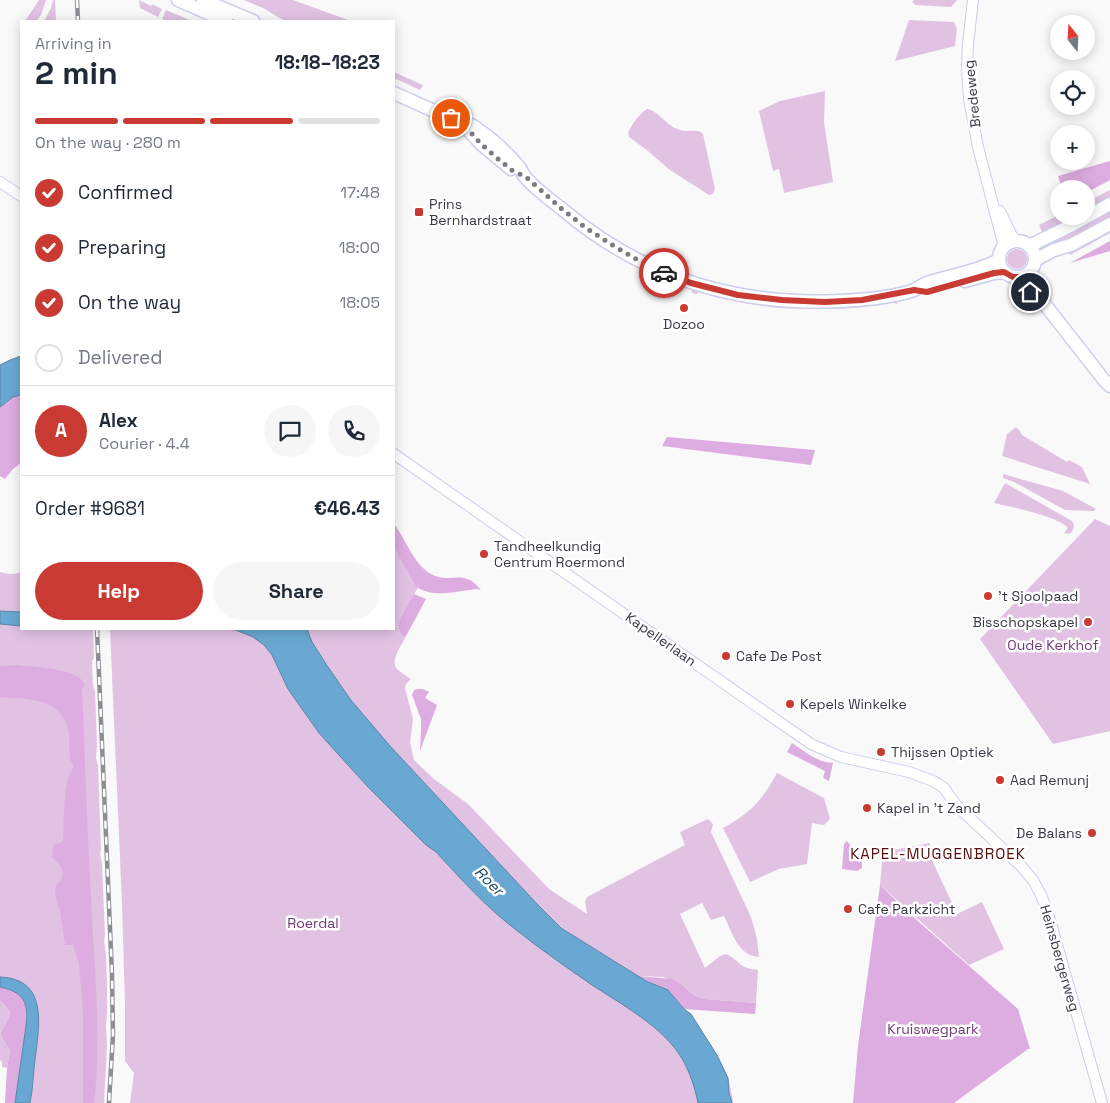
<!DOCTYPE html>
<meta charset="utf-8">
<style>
:root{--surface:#fff;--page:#f6f6f7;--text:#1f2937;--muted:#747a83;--line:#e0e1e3;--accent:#c83a32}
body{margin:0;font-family:"Space Grotesk",sans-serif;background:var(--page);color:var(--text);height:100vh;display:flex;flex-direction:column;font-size:19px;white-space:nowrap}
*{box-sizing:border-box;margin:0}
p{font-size:16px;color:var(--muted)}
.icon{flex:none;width:28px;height:28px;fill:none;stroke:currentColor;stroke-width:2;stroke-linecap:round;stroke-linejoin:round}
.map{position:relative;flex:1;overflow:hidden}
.drawer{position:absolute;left:20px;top:20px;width:375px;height:610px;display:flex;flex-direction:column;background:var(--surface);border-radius:0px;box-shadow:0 2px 12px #0003}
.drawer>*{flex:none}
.needle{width:32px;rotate:342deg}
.fabs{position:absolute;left:1050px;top:15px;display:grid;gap:10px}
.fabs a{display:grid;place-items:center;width:45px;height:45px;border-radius:50%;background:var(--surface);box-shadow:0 2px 12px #0003;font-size:25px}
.pin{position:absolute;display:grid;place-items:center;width:42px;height:42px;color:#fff;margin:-21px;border:2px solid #fff;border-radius:50%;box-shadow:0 1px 5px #0007}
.courier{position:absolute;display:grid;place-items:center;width:50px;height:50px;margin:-25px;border:4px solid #c83a32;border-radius:50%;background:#fff;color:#222;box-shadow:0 1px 6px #0007}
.overview em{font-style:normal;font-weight:700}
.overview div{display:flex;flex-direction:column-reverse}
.overview{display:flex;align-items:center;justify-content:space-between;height:85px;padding:0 15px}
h1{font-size:32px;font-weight:700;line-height:38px}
.bar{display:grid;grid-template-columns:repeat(4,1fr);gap:8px 5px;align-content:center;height:60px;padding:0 15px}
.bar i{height:6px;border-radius:4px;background:var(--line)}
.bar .on{background:var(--accent)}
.bar p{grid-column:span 4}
.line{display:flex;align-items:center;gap:12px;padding:0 15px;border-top:1px solid var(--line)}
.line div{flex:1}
.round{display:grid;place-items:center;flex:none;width:52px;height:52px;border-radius:26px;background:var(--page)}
ol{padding:0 15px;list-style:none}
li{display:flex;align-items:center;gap:15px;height:55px}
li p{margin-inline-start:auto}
li .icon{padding:5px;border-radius:50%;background:var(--accent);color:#fff;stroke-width:4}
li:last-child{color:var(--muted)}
li i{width:28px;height:28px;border:2px solid var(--line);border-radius:50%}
.cta{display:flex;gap:10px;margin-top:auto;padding:10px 15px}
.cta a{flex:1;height:58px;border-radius:30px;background:var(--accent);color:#fff;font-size:20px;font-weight:700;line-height:58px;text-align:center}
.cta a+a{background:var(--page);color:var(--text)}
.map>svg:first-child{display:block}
.green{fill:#e1c2e3}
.forest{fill:#ddace0}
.water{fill:#69a8d2;stroke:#5a86a7}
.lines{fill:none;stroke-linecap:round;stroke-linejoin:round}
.minor-casing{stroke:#cbceec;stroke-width:12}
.major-casing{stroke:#cbceec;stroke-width:15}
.minor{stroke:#fff;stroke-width:10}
.major{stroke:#fff;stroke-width:12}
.rail-casing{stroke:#8d8d94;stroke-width:4.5}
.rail{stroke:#fff;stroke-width:2.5;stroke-dasharray:8;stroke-linecap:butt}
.done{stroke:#7b7c83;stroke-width:5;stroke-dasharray:0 9}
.route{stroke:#c83a32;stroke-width:6}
.poi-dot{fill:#c83a32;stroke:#fff;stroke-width:2}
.labels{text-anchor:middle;stroke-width:5;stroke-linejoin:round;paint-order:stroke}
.street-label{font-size:14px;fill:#373844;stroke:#fff}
.poi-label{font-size:14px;fill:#373844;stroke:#fff;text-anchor:start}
.park-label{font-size:14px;fill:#723877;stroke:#fff}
.neighbourhood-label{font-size:15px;letter-spacing:1px;fill:#520e0b;stroke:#fff}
.water-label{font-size:15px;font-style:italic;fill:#1b4b69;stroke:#fff}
</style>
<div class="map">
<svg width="1110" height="1103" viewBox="0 0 1110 1103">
<rect width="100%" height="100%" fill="#f9f9f9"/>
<path class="green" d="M39,0h7l-5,15 -5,6h-11z
M53,0h2l1,21h-12l7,-13z
M139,0l12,6 1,-2 10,5 -4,8 -18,-9z
M244,0h49l55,20v1h-63l-22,-13z
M914,0h43l-6,7 -35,-2 -4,-3z
M166,10l26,11h-24l-6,-2z
M909,20l45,2 3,7 -2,17 -60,15z
M394,72l29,13 -3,5 -26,-12z
M825,91l-1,31 9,60 -49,11 -5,-24 -6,2 -14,-60 21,-10z
M647,109c11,1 20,18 33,21 8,3 17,-2 23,4l12,55 -2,5 -4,1 -39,-25 -22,-19 -19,-14 -1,-4c4,-9 11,-19 19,-24z
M1110,190v7l-24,13v-8z
M1110,208v13l-60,27 -3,-7z
M1059,215v1h16l-32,18 -4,-9z
M1110,227v6l-40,22 -3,-5z
M1007 259a10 10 0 1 1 20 0a10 10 0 1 1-20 0Z
M693,287l24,7 179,5 1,5 -5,-2 -27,5 -28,2 -59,-1 -28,-4 -34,-7 -17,-5 -3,2 -5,-2z
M1016,427l4,4 2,4 45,27 2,-2 13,7 8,17 -88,-28 5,-22z
M1003,474l60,17 33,18 -2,2 -29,-1 -51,-28 -11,-4z
M1005,483l67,38 2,4 -2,7 -4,2 -4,-1 4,-5c-10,-12 -57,-21 -74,-25z
M1095,519l15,7v205l-57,13 -73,-105z
M394,548l24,40 -4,6 -15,34 1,4 5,6c-4,8 -15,23 -8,31 4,4 10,7 14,10l-5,5 -1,4 8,31 -3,23 4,18 20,19 34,25 81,85 38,25 -2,-12 2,-5 98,-52 -5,-13 28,-13 5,5 -2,8 40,85 6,22 2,18c-21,-1 -27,-25 -35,-41l-13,4 -9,-17 -22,11 25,54 15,-12 6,-2c15,7 12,14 32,16l-2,33 -51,-4 -10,-3 -14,-12 -18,-7 -24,-1 41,32 25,28 12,19 11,23 5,22v3h-603l4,-30 -9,-12v-57l-3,-100 -12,-275h284z
M0,572c7,2 15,3 21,0v57h72l1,29 -2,3 1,25 2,6 2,53 -1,13 2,8 3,83 -1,5 2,9 3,73 -1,5 2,15 1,31v25l-1,14 1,19 -3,58h-74c3,-14 3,-29 5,-43 4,-34 13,-80 -35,-83z
M777,773l47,25 6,21 -6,6 -12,-2 -5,41 -28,5 -29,13 -27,-54c27,-15 39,-27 54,-55z
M930,843v13l27,58 25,-12 22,47 -35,16 -89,-80 3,-33z
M0,1001l3,2 7,9 -2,7 -8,15 10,17 -3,17 -5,-1v-5l-2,-2z"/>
<path class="forest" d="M1110,161v19l-24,13v-4h-24l-4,-13z
M1110,241v10l-40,12z
M21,395v68l-8,6 -8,10 -5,-3v-69l13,-10z
M667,437l148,13 -4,15 -149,-19z
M394,524c12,15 19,40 37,50 20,11 32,-7 50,16l-4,-1c-19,2 -46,10 -61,-3l-22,-38z
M414,594l12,5 -21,39c-3,-3 -6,-6 -6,-10 -1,-9 11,-26 15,-34z
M17,665c15,2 65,3 68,21l-3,2c3,70 5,140 9,209 3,69 11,138 3,206h-11v-90l-4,-49 -6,-19h-8l-5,-35c-4,-7 -6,-17 -4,-25 13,-9 5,-20 -4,-28l1,-12 10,-3c1,-21 0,-43 5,-64 3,-8 9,-11 2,-18 -1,-10 0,-21 -2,-31 -7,-32 -43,-30 -68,-32v-31z
M418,689h5l6,3 -4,6 12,7 -17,46 1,-20v-12l-9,-24 2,-5z
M792,743c14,9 24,19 41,20l-4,18 -6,-3 2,-7 -38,-19z
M847,841l15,19v8l-5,3 -15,-2 2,-25z
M880,885l31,30 107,94 12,40h-2l-74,54h-101l5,-57z
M638,976l34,3 9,5 14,12 10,3 51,4 -1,11 -71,-5 -16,-19 -22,-9z
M0,987c24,5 29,15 26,39l-11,77h-10l2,-35 3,-17 -10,-17 8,-15 2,-7 -7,-9 -3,-2z"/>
<path class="water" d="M21,356v39l-8,2 -13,10v-42l10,-5z
M0,611l21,1v14l-21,-2z
M228,629h79l5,13 14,22 24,35 40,47 149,160 22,22 85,53 22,9 16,19 7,5 26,41 11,23 1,15 3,10h-34c-3,-16 -9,-33 -17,-46 -18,-30 -60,-53 -89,-72 -26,-18 -52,-36 -77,-56 -30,-23 -54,-50 -79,-77l-10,-7 -58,-58 -49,-54 -31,-44 -16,-34 -8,-10 -11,-8 -17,-7z
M0,977c49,2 39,49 35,83 -2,14 -2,29 -5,43h-15l11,-77c3,-23 -2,-34 -26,-39z"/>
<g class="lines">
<g class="minor-casing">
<path id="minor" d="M973,0l-5,44 -1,22 2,33 9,48 26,100
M0,182l21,14
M1000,211l11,23 5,7
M394,454l417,290 30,13 68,15 24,9 5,3 6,4 12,17 65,61 12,14 8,15 7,18 54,190"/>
</g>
<g class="major-casing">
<path id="major" d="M178,0l48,21
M203,0l50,21
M394,93l69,31 18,20 30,25
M463,124c3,0 5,0 8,1 3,1 7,4 9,6 15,10 28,23 39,36 2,3 4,7 6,10 10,11 25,23 37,32 80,68 173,97 277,92 22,-1 54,-3 75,-11 4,-2 8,-5 13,-7 24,-8 49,-11 72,-23
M999 259a18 18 0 1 1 36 0a18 18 0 1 1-36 0Z
M1029,246l43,-21 38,-21
M1035,260l19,-10 17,-5 39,-21
M1031,271l12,31
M1019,277l11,14 13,11 61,78 6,6
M965,281l29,-8 10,-1"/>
</g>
<use href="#minor" class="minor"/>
<use href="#major" class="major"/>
<g class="rail-casing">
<path id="rail" d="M77,0l1,21
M97,629l15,345 1,61 -4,68"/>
</g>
<use href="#rail" class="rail"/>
</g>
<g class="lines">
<path class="done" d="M451,118l12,6 18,20 16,14 17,14 11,4 37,33 24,19 28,18 20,12 30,15"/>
<path class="route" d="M664,273l27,10 47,12 44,5 43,2 37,-2 52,-10 13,2 67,-19 10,-1 9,5h6l11,15"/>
</g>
<g class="poi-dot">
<rect x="414" y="207" width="10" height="10" rx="2.5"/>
<circle cx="684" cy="308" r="5"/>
<circle cx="484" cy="554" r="5"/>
<circle cx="988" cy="596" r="5"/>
<circle cx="1088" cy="622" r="5"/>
<circle cx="726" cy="656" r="5"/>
<circle cx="790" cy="704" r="5"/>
<circle cx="881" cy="752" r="5"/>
<circle cx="1000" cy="780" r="5"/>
<circle cx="867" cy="808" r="5"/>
<circle cx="1092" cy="833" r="5"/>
<circle cx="848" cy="909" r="5"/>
</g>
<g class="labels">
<g class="street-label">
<text transform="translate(972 94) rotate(-96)" y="5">Bredeweg</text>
<text transform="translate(661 639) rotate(35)" y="5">Kapellerlaan</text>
<text transform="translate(1060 958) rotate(74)" y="5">Heinsbergerweg</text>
</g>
<g class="poi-label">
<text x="429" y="209">Prins<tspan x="429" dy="16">Bernhardstraat</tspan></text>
<text x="684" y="329" text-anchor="middle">Dozoo</text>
<text x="494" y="551">Tandheelkundig<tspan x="494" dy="16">Centrum Roermond</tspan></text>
<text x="998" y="601">'t Sjoolpaad</text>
<text x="1078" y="627" text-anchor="end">Bisschopskapel</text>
<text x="736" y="661">Cafe De Post</text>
<text x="800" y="709">Kepels Winkelke</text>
<text x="891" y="757">Thijssen Optiek</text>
<text x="1010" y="785">Aad Remunj</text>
<text x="877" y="813">Kapel in 't Zand</text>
<text x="1082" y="838" text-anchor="end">De Balans</text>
<text x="858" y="914">Cafe Parkzicht</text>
</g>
<g class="park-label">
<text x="1053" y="650">Oude Kerkhof</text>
<text x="313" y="928">Roerdal</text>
<text x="933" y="1034">Kruiswegpark</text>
</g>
<g class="neighbourhood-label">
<text x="938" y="859">KAPEL-MUGGENBROEK</text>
</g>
<g class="water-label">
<text transform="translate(489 881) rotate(45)" y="5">Roer</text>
</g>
</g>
</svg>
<div class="fabs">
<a><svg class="needle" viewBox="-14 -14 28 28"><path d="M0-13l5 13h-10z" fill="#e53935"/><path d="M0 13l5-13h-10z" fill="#747a83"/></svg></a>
<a><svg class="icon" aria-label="locate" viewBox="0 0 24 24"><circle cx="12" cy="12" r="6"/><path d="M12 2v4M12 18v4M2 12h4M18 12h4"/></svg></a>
<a>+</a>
<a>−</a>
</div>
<div class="pin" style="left:451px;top:118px;background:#ea580c"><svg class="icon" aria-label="bag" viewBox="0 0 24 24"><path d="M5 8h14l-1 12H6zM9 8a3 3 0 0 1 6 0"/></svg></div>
<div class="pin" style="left:1030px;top:292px;background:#1f2937"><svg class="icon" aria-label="home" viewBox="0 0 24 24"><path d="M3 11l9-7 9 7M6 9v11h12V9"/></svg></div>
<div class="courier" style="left:664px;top:273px"><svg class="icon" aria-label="car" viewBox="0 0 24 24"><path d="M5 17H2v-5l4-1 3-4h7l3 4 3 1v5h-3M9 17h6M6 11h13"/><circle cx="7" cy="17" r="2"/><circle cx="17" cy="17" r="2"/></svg></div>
<section class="drawer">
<div class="overview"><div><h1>2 min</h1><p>Arriving in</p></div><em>18:18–18:23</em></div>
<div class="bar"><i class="on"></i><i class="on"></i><i class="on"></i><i></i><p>On the way · 280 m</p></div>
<ol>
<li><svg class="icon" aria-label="check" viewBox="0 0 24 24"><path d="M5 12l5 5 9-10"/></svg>Confirmed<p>17:48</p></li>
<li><svg class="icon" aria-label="check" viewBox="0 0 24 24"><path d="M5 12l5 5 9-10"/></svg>Preparing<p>18:00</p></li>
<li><svg class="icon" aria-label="check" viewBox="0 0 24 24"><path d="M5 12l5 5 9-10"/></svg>On the way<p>18:05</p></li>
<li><i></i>Delivered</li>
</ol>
<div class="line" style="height:90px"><b class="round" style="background:var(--accent);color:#fff">A</b><div><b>Alex</b><p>Courier · 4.4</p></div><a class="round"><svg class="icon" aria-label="chat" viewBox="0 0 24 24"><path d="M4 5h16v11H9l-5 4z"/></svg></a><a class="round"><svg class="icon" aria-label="phone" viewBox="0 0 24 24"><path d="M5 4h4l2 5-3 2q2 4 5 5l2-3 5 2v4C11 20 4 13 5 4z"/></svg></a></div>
<div class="line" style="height:65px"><div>Order #9681</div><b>€46.43</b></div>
<div class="cta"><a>Help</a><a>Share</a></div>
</section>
</div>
